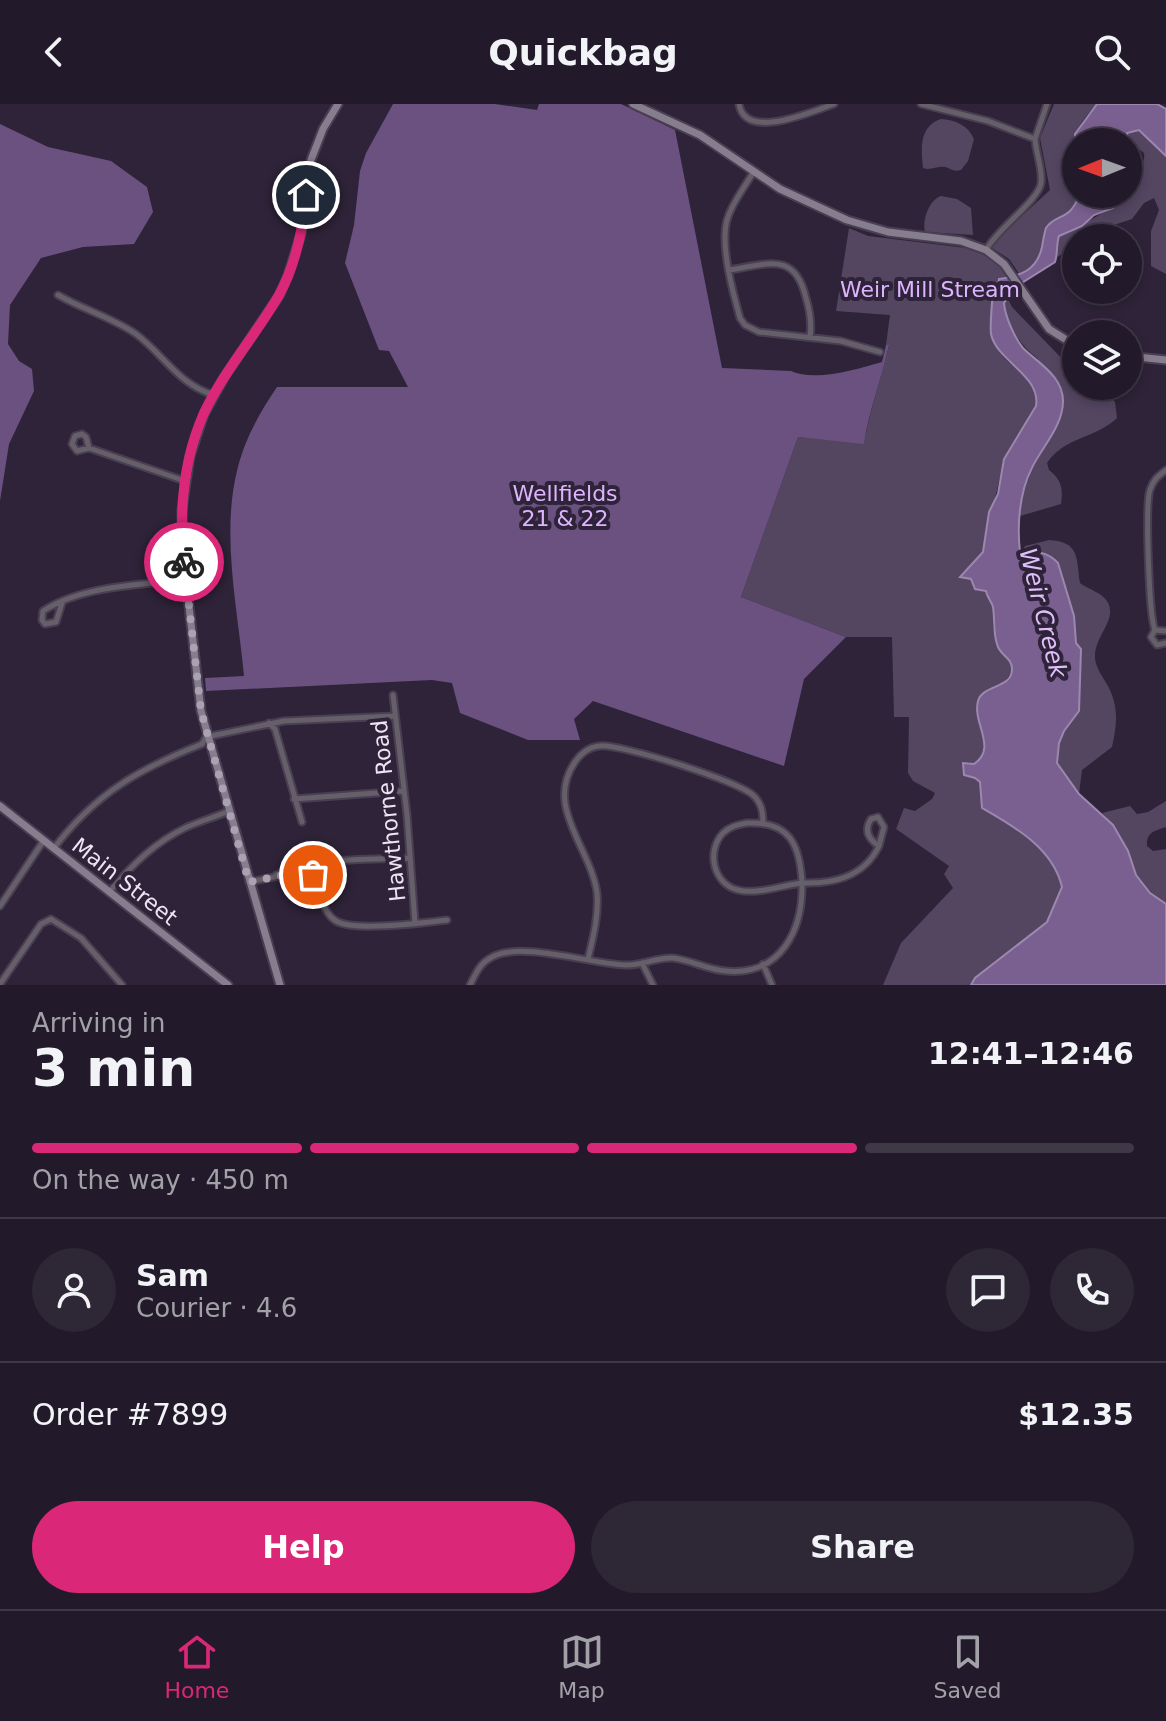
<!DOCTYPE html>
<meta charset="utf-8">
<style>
:root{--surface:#221a2a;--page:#2e2736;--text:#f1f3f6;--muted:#a2a1a8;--line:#3f3847;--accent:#db2777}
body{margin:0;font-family:"DejaVu Sans",sans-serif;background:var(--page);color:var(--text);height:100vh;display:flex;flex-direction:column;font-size:30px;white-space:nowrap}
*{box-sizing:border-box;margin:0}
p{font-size:26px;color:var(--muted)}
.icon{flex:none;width:44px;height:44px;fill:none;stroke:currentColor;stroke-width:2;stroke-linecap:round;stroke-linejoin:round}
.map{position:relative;height:881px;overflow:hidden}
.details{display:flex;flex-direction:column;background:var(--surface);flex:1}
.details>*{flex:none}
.needle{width:52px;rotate:269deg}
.fabs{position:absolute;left:1062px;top:24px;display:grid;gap:16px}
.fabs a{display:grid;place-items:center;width:80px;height:80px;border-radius:50%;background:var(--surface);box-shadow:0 4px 12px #0003,0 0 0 2px var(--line);font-size:40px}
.pin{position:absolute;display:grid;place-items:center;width:68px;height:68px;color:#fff;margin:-34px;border:4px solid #fff;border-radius:50%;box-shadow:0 2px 8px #0007}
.courier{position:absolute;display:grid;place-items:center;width:80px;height:80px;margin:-40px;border:6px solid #db2777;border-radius:50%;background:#fff;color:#222;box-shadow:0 2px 10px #0007}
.headline em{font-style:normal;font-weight:700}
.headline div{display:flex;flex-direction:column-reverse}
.headline{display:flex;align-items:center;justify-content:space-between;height:136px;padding:0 32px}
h1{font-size:52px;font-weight:700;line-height:60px}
.bar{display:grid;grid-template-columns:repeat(4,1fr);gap:12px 8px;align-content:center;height:96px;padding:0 32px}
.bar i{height:10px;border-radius:6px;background:var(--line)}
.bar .active{background:var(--accent)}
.bar p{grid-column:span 4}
.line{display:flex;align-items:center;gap:20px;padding:0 32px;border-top:2px solid var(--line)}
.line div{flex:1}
.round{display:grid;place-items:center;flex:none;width:84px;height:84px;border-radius:42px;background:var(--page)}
.primary-button{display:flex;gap:16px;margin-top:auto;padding:16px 32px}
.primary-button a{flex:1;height:92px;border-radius:48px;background:var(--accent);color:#fff;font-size:32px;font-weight:700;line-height:92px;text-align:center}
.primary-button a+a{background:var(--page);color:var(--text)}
header{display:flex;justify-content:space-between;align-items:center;height:104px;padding:0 32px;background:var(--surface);font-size:36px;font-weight:700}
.tab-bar{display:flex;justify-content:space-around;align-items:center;height:112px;border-top:2px solid var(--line);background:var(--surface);font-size:22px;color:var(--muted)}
.tab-bar a{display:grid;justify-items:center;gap:4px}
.tab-bar .active{color:var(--accent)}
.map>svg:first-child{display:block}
.green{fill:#544561}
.forest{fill:#6b5180}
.water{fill:#7a6090;stroke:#9c88ae;stroke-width:2}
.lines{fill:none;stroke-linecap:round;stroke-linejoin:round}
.street-casing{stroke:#493e52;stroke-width:9}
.secondary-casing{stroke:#493e52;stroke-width:11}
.street{stroke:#655f6a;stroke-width:5}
.secondary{stroke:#867d8f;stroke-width:7}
.done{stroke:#aaa1b2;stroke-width:8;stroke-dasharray:0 14.4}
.route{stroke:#db2777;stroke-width:10}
.labels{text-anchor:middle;stroke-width:8;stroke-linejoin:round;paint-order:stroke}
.park-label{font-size:22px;fill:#ddb4fe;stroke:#2e2338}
.street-label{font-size:22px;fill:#ede5f4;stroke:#2e2338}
.water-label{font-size:24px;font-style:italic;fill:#dfbffa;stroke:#2e2338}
</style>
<header><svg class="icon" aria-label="back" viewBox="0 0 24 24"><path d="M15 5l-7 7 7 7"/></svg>Quickbag<svg class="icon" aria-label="search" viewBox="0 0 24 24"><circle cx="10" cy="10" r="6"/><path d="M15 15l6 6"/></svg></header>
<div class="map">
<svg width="1166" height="881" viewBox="0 0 1166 881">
<rect width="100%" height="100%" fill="#2e2338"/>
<path class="green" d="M1054,0h43c-8,8 -19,21 -22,32 -2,5 1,48 1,58h23l-10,4h-7l-19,20 -32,52 -11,5 -11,-16 -20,-13 61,-56 -10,-52z
M941,15c14,1 27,6 33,20l-6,22 -7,9c-8,2 -9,-1 -16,-3 -8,-1 -15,4 -22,1 -2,-19 -4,-42 18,-49z
M1139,26l27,26v118l-15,-8v-35l8,-21 -5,-12 -10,5 -12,16 -15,5 -20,14h-21v8l-19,11 -2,-9 4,-12c20,-13 50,-20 63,-42h6v-12c7,-9 18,-17 16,-29l-18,-13 1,-7z
M941,92l16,3 14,9 2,27 -48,-3c-3,-12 4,-32 16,-36z
M849,124l19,8 98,12c18,6 33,13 42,30l-8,1c-4,21 -11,39 -6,61 6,27 47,35 42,66l-32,53 -21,93 -22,25 10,2 4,9 11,3 7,13v23l4,18 5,9 8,6c6,20 -11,25 -27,33l-1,37 3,12 -5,18 -6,5 -6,-3 12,20 2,26c33,19 71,40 80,79l-15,35 -72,56 -4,7h-88l18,-42 52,-55 -9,-14 5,-8 -53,-37 8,-21 11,3 17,-12 3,-6 -22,-12 -5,-8 1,-56h-15l-2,-80h-46l-105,-40 57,-160 66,6c6,-33 17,-65 25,-97l-3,-1 4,-30 -54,-4z
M1013,189l-4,8 3,6 64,66v13h24l15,16 2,16c-20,20 -53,19 -70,45l2,7c13,10 14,19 12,34l-41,12c2,-32 16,-54 32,-81l-14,-76c-17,-13 -33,-35 -34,-57z
M1049,436c31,2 27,17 31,43 9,7 25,10 29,22 6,18 -15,32 -14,53 1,11 8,19 13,28 11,21 9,39 4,61l-30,23 -3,24 -22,-31 2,-20 5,-12 15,-20 2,-62 -5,-6 -2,-27 -22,-59 -29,-7 2,-4z
M1166,697v26c-11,4 -20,5 -19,19l6,5 13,-2v55c-12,-8 -25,-17 -31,-31 -10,-22 -16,-42 -33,-60l28,-7 7,8 11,-2z"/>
<path class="forest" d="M393,0h102l42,6 2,-6h82l54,26 47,238 69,3c24,11 67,-2 91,-9l4,-17h3c-7,33 -20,65 -25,99l-66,-7 -57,160 105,40 -42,42 -20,87 -191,-65 -19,18 6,21h-52l-68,-27 -8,-30 -20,-3 -226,11 -1,-13 39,-2c-6,-66 -23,-140 -7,-205 7,-31 23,-59 40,-84h131l-19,-36 -10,-1 -34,-87 9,-38 6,-54 6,-18z
M0,20l48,23 63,14 36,26 6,25 -19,32 -51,3 -42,11 -31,47 -2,39 11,17 13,8 2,22 -25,53 -9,57z"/>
<path class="water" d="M1097,0h60l9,5v47l-27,-26 -12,3 1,9h-52v8l-1,-16z
M1099,90h23l-9,14 -19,7 -12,11 -23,10c-3,9 -1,17 -4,26l-38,24 -13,17c1,13 10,34 19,45 15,15 40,28 40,53 0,25 -21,46 -31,67 -13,25 -15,58 -12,84 15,-1 27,-1 38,11l16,53 2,27 5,6 -2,62 -15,20 -5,12 -2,20 22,31 34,31 15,26 8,24 14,18 16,11v81h-195l4,-7 72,-56 15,-35c-9,-39 -47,-60 -80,-79l-2,-26 -5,-4 -11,-3 -1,-12 11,1c24,-16 -2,-41 4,-63 5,-17 34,-12 34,-32 0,-12 -13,-14 -15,-25 -4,-12 -2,-24 -4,-37 -1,-5 -6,-10 -7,-16l-11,-2 -4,-10 -11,-2 23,-25 6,-40 9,-18 6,-35 32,-53c5,-31 -39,-44 -45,-72 -1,-5 1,-40 3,-44 2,-4 5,-7 5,-11 22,-3 38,-9 43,-32 1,-6 2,-13 4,-19 9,-14 23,-7 32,-30h11z"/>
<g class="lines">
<g class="street-casing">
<path id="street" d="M739,0c6,37 72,8 95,0
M921,0l67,17 47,18 12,-35
M754,67c-9,16 -22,31 -27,49 -7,26 6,73 13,98l5,7 14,7 82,9 39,11
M986,146c11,-21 53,-50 55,-67 2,-14 -5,-29 -6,-44
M729,166c39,-6 66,-19 77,28 4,13 6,25 4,39
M58,191c24,14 55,23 78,39 28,21 43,51 78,61
M89,344l-3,-11 -4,-3 -7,2 -3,8 5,7 12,-3 96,33
M1166,366c-8,6 -13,10 -16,20 -5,14 -1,126 5,140l-4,7 6,8 9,-2
M62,499l-6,19 -11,2 -3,-4 1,-9c38,-25 99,-27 143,-31
M1155,526l11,1
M393,591l14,120 8,108
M269,619l6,6 27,93
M294,695l109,-8
M878,713l6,10 -5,19c-11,-7 -15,-16 -8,-27z
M747,719c43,-2 53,22 55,60 -19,2 -45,12 -64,7 -25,-6 -32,-39 -15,-57 7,-7 15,-8 24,-10z
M54,744c42,-55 85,-79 148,-104l4,-7 78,-16 110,-5
M313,761c1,15 9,48 23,56 19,11 87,2 111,-1
M276,771c39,-18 91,-15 134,-17
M249,778l44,-9 12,-4
M110,787c22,-26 45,-49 77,-64 14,-6 28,-10 42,-16
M0,802l44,-66
M588,855c5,-21 11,-44 9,-66 -6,-45 -53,-86 -22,-131 5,-8 14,-15 24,-16 21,-3 142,36 155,50 8,8 9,17 9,28
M642,859l11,22
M763,860l9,21
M0,880l41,-60 10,-5 30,19 41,47
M470,881c6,-12 10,-22 22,-28 28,-16 100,7 133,8 16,1 31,-8 48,-7 18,2 35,12 53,13 55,5 77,-41 76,-88 32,1 62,-6 77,-37"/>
</g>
<g class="secondary-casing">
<path id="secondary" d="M633,0l67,31 80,54 67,31 41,12 73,9 25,9 18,14 45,65 27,17
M1128,252l38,4
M0,702l228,179
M280,881l-79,-274 -19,-166v-36l8,-53 14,-42 21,-38 54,-80 9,-20 13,-42 10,-74 12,-31 15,-25"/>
</g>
<use href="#street" class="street"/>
<use href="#secondary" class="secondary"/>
</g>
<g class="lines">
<path class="done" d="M184,458l17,149 48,171 44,-9 20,-8v10"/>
<path class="route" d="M184,458c-5,-50 -1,-102 20,-149 20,-42 52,-78 75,-118 17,-31 24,-65 27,-100"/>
</g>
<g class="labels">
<g class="park-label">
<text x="930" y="193">Weir Mill Stream</text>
<text x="565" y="397">Wellfields<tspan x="565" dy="25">21 &amp; 22</tspan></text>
</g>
<g class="street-label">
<text transform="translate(388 707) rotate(-96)" y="8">Hawthorne Road</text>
<text transform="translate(125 777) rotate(38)" y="8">Main Street</text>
</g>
<g class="water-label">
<text transform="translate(1043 509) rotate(76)" y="8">Weir Creek</text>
</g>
</g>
</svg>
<div class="fabs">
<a><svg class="needle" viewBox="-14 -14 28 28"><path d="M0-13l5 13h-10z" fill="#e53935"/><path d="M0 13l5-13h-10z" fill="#a2a1a8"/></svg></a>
<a><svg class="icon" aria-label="locate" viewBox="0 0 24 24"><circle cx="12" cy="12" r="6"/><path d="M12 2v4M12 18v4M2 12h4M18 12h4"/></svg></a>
<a><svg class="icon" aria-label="layers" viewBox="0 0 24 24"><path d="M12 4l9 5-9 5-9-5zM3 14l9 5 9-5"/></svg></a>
</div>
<div class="pin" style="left:313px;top:771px;background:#ea580c"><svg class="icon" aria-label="bag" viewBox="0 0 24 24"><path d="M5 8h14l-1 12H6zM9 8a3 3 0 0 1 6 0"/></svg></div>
<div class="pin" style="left:306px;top:91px;background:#1f2937"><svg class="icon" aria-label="home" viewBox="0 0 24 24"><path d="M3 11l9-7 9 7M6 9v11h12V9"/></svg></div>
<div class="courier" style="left:184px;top:458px"><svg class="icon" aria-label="bike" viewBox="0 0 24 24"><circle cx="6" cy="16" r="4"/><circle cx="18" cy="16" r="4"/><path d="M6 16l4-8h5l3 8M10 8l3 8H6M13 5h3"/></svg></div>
</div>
<section class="details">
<div class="headline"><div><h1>3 min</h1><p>Arriving in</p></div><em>12:41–12:46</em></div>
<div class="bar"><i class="active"></i><i class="active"></i><i class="active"></i><i></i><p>On the way · 450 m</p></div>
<div class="line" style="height:144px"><a class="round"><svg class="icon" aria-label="person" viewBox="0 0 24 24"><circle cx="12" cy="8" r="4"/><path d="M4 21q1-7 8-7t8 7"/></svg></a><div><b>Sam</b><p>Courier · 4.6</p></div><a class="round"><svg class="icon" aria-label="chat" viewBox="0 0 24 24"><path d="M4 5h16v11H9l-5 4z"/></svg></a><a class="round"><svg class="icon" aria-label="phone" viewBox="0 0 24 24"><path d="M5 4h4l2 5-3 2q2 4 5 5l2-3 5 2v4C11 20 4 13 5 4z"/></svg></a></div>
<div class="line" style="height:104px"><div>Order #7899</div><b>$12.35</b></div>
<div class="primary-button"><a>Help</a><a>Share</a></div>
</section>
<nav class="tab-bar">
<a class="active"><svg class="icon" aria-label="home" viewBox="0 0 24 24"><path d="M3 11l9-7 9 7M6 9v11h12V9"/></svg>Home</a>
<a><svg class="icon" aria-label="map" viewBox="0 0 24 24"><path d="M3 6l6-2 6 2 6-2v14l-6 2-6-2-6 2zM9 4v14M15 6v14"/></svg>Map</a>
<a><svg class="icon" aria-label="saved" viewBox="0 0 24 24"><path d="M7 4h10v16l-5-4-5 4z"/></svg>Saved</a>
</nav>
